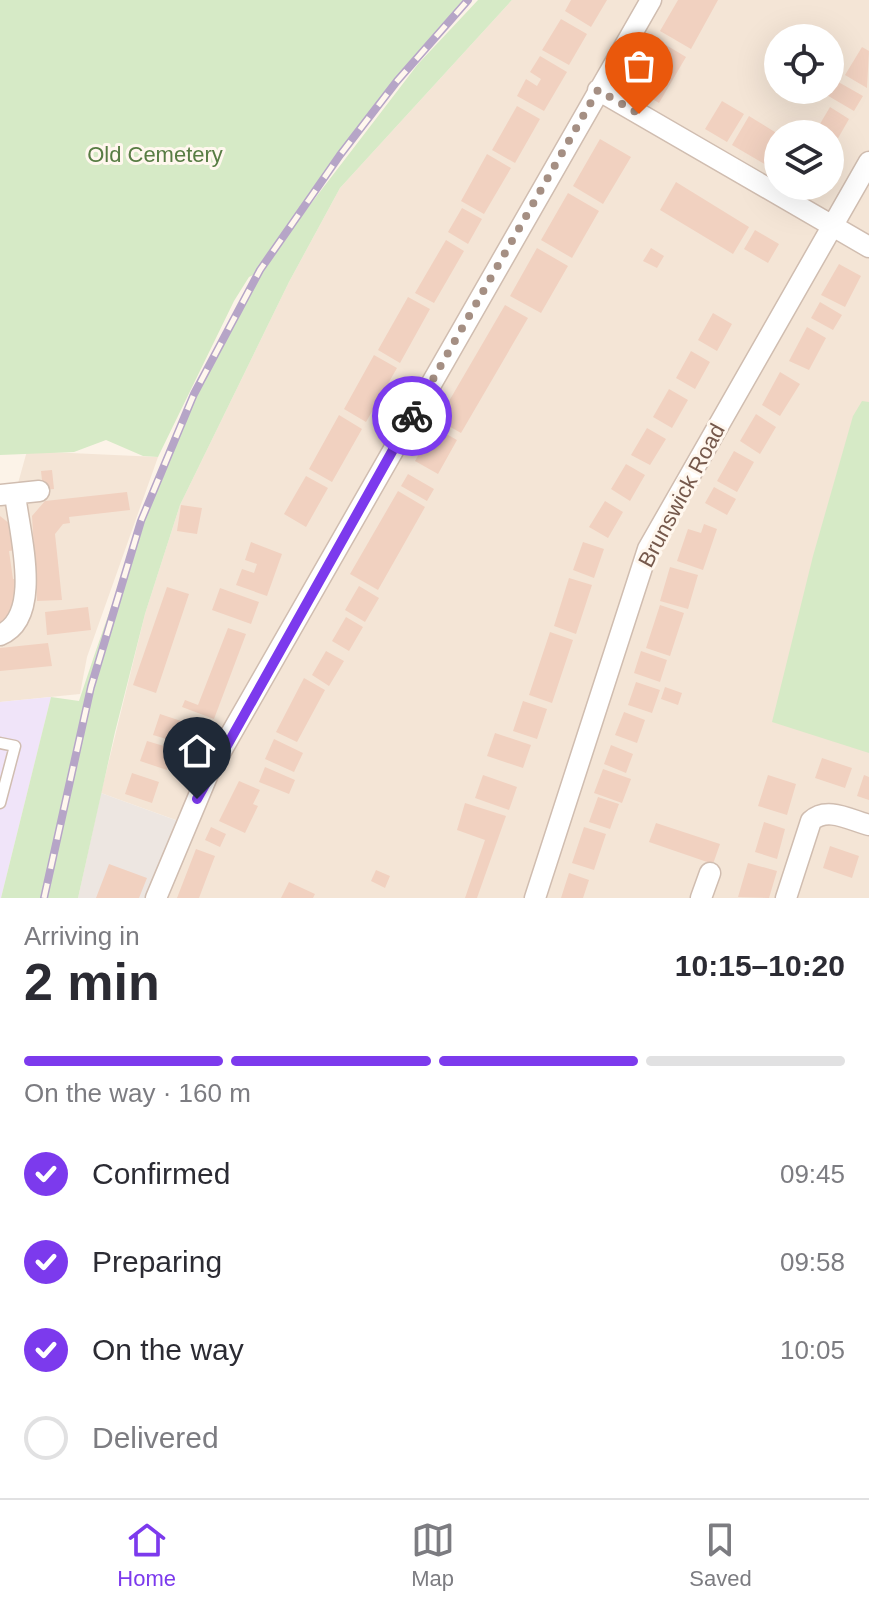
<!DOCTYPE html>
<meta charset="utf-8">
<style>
:root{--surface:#fff;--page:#f7f7f7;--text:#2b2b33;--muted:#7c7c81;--line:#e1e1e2;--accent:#7c3aed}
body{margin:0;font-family:Helvetica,sans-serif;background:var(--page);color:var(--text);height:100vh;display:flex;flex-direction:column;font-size:30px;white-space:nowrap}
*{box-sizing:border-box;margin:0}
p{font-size:26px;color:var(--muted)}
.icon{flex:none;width:44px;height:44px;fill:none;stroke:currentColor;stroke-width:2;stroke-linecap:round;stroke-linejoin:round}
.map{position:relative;height:898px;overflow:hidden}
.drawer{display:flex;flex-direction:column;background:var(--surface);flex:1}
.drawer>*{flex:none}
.tools{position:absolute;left:764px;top:24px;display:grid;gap:16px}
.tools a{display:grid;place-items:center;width:80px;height:80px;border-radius:50%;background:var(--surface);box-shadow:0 8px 32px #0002;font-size:40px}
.pin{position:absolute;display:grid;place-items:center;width:68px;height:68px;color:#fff;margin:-82px -34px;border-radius:50% 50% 50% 0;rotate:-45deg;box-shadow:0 0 8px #0007}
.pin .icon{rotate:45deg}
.courier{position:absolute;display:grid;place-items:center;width:80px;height:80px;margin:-40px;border:6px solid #7c3aed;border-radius:50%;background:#fff;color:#222;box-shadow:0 2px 10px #0007}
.overview em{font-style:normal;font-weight:600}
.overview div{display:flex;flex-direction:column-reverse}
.overview{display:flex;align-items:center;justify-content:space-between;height:136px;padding:0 24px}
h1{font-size:52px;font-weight:600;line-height:60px}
.bar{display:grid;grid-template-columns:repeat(4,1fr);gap:12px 8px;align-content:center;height:96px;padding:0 24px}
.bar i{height:10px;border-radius:6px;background:var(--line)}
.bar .active{background:var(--accent)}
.bar p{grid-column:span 4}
ol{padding:0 24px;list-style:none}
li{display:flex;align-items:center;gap:24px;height:88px}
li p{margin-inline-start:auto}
li .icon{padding:8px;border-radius:50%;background:var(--accent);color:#fff;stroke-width:4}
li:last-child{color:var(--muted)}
li i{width:44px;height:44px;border:4px solid var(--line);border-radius:50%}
.tab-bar{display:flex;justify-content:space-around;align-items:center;height:112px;border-top:2px solid var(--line);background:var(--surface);font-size:22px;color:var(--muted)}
.tab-bar a{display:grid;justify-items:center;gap:4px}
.tab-bar .active{color:var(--accent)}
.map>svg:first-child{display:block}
.residential{fill:#f4e5d6;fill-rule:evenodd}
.industrial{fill:#ede6e1}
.education{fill:#f0e4f9}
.green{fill:#d6eac6}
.building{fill:#f1d1c0}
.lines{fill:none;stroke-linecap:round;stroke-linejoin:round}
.service-casing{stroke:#d0bdb0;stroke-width:13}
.minor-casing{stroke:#d0bdb0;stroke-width:23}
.service{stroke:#fff;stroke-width:10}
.minor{stroke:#fff;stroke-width:20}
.rail-casing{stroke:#b6a5c7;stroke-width:8}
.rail{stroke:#fff7ee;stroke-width:5;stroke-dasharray:15;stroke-linecap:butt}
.done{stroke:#a58f83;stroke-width:8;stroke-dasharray:0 14.4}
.route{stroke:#7c3aed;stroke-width:10}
.labels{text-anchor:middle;stroke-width:6;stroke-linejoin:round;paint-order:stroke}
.park-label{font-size:22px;fill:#577c43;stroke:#fff7ee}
.street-label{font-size:22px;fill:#76594c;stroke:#fff7ee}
</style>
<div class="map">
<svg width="869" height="898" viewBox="0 0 869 898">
<rect width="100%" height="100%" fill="#fcf3e8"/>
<path class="residential" d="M512,0h357v898h-713l28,-75 -83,-30 44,-179 35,-109 109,-223 51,-94zM778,38h52v52h-52zM778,134h52v52h-52z
M27,451l131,6 -71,200 -7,37 -80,8v-207l15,-1z"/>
<path class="industrial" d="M101,793l77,28 -30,77h-70z"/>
<path class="education" d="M51,697l-50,201h-1v-196z"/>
<path class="green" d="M0,0h469l-72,81 -57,74 -67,98 145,-189 60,-64h34l-172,188 -51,94 -109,223 -35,109 -30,118 -37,166h-77l50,-201 28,4c32,-96 65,-189 107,-281 23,-51 40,-102 73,-148l-10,5 -15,24 -76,156 -15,-1 -37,-16 -32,12 -74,3z
M862,401l7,1v351l-97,-31 41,-166 40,-140z"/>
<path class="building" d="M571,0h36l-16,27 -26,-16z
M678,0h40l-27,49 -31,-18z
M561,19l26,15 -18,31 -27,-15z
M656,39l30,18 -27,46 -30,-18z
M862,47l7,4 -2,37 -22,-13z
M540,56l27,16 -23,39 -27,-15 9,-17 11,7 4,-7 -11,-7z
M833,79l30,17 -9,15 -29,-17z
M722,101l22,13 -17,28 -22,-13z
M517,106l23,13 -25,44 -23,-13z
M830,107l19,12 -16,28 -3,-13h-16z
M749,116l29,18v38l-46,-27z
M600,139l31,18 -28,47 -30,-18z
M487,154l24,14 -27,46 -23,-13z
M676,182l73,45 -16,27 -73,-44z
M568,193l31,18 -27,47 -31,-18z
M462,208l20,11 -14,25 -20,-12z
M755,230l24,14 -11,19 -24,-14z
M446,240l18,11 -30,52 -19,-10z
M537,248l31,18 -27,47 -31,-17z
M651,248l13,8 -7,12 -14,-7z
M839,264l22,12 -16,31 -24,-12z
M408,297l22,12 -30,54 -22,-13z
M820,302l22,13 -9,15 -22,-12z
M505,305l23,13 -67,115 -23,-13z
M713,313l19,11 -15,27 -19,-11z
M807,327l19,11 -17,32 -20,-9z
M691,351l19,11 -15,27 -19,-11z
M374,355l23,13 -31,54 -22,-13z
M780,372l20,12 -20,32 -18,-11z
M669,389l19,11 -16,28 -19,-11z
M756,414l20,13 -16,27 -20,-13z
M339,415l23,14 -30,53 -23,-13z
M434,427l23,13 -19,34 -23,-13z
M647,428l19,11 -16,26 -19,-10z
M734,451l20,11 -17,30 -20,-11z
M626,464l19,11 -15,26 -19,-12z
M52,470l2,19 -11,1 -2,-19z
M408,474l26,15 -7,12 -26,-15z
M306,476l22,12 -22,39 -22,-13z
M714,487l22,12 -9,16 -22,-12z
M398,491l27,16 -47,83 -28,-16z
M127,492l3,18 -61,7 1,6 -7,1 -8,10 7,66 -25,1 -5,-85 13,-15z
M605,501l18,11 -15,26 -19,-11z
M181,505l21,3 -5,26 -20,-3z
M0,516l10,8 6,26 -7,1 4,28h4v23l-17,24z
M704,524l13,5 -14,41 -26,-9 11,-32 13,4z
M251,542l31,12 -15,42 -31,-11 6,-16 12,4 3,-9 -12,-4z
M583,542l21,7 -10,29 -21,-8z
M670,567l28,8 -10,34 -28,-8z
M569,578l23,7 -16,49 -22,-8z
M359,586l20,12 -14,24 -20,-12z
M167,587l22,7 -33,99 -23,-8z
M220,588l39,14 -8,22 -39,-14z
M660,605l24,8 -14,43 -24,-8z
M88,607l3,23 -44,5 -2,-23z
M346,617l17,10 -14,24 -17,-10z
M228,628l18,6 -32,85 -32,-12 3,-7 13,5z
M550,632l23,8 -21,63 -23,-8z
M48,643l4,23 -52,5v-23z
M326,651l18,10 -15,25 -17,-11z
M641,651l26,9 -7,22 -26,-9z
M304,678l21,12 -28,52 -21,-10z
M636,682l24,8 -8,23 -24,-8z
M665,687l17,6 -4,12 -17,-6z
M523,701l24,8 -10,30 -24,-8z
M624,712l21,8 -8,23 -22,-8z
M160,714l27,9 -7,20 -27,-8z
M495,733l36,12 -8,23 -36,-12z
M274,739l29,14 -9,19 -29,-13z
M147,741l27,8 -7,21 -27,-9z
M611,745l22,9 -7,19 -22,-9z
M822,758l30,10 -7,20 -30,-10z
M265,767l30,13 -6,14 -30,-12z
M603,769l28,10 -9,24 -28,-10z
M132,773l27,9 -7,21 -27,-9z
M483,775l34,12 -8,23 -34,-12z
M768,775l28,9 -9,31 -29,-9z
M864,775l5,2v23l-12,-4z
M239,781l21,9 -7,14 5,2 -13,27 -26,-12z
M598,797l21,7 -9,25 -21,-7z
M465,803l41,13 -29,82h-12l20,-58 -28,-10z
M764,822l21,7 -8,30 -22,-7z
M656,823l64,21 -7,20 -64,-22z
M211,827l15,7 -6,13 -15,-7z
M584,827l22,7 -12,36 -22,-7z
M830,846l29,10 -7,22 -29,-10z
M196,849l19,7 -10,26 -6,16h-22z
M748,863l29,8 -8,27 -31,-1z
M109,864l38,14 -8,20h-43z
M376,870l14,6 -5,12 -14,-7z
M569,873l20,7 -6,18h-22z
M289,882l26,12 -2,4h-32z"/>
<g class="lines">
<g class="service-casing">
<path id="service" d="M0,743l15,3 -15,57"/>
</g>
<g class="minor-casing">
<path id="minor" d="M598,90l271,157
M0,495l39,-4
M0,635c44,-18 19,-103 15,-141
M156,898l52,-124 443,-774
M535,898l113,-349 221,-387
M701,898l9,-25
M786,898l25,-77c16,-15 39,-1 58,4"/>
</g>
<use href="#service" class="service"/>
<use href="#minor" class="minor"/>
<g class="rail-casing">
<path id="rail" d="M44,898l47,-211 50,-166 53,-127 66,-124 80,-115 57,-74 71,-81"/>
</g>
<use href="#rail" class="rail"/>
</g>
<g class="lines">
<path class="done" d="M412,416l186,-326 41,24"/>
<path class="route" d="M197,799l215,-383"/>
</g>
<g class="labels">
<g class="park-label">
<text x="155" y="162">Old Cemetery</text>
</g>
<g class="street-label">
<text transform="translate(681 495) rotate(-62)" y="8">Brunswick Road</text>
</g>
</g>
</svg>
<div class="tools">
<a><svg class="icon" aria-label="locate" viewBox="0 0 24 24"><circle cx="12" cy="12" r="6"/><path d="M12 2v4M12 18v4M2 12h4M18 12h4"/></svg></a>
<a><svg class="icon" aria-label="layers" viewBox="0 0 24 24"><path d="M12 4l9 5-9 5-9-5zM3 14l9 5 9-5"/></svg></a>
</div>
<div class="pin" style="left:639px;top:114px;background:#ea580c"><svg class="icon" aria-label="bag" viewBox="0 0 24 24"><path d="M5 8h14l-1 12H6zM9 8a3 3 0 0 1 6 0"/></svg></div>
<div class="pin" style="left:197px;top:799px;background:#1f2937"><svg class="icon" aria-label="home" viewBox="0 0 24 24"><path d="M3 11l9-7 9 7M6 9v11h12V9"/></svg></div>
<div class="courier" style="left:412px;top:416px"><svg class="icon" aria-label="bike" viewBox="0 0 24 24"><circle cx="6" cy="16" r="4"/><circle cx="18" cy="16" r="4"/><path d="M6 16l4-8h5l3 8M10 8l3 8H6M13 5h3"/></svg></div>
</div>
<section class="drawer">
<div class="overview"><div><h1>2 min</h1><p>Arriving in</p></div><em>10:15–10:20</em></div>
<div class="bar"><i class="active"></i><i class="active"></i><i class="active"></i><i></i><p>On the way · 160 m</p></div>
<ol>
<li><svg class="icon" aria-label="check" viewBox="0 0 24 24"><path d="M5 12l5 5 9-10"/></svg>Confirmed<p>09:45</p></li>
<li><svg class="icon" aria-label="check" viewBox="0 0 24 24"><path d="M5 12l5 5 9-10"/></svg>Preparing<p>09:58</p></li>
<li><svg class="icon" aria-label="check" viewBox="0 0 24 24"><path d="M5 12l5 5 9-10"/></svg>On the way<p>10:05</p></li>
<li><i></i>Delivered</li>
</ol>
</section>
<nav class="tab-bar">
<a class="active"><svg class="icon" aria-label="home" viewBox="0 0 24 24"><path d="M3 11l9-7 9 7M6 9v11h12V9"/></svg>Home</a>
<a><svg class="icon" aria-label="map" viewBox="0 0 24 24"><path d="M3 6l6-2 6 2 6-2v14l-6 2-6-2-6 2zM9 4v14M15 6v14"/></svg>Map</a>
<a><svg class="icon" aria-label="saved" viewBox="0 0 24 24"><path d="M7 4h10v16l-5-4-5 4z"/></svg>Saved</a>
</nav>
